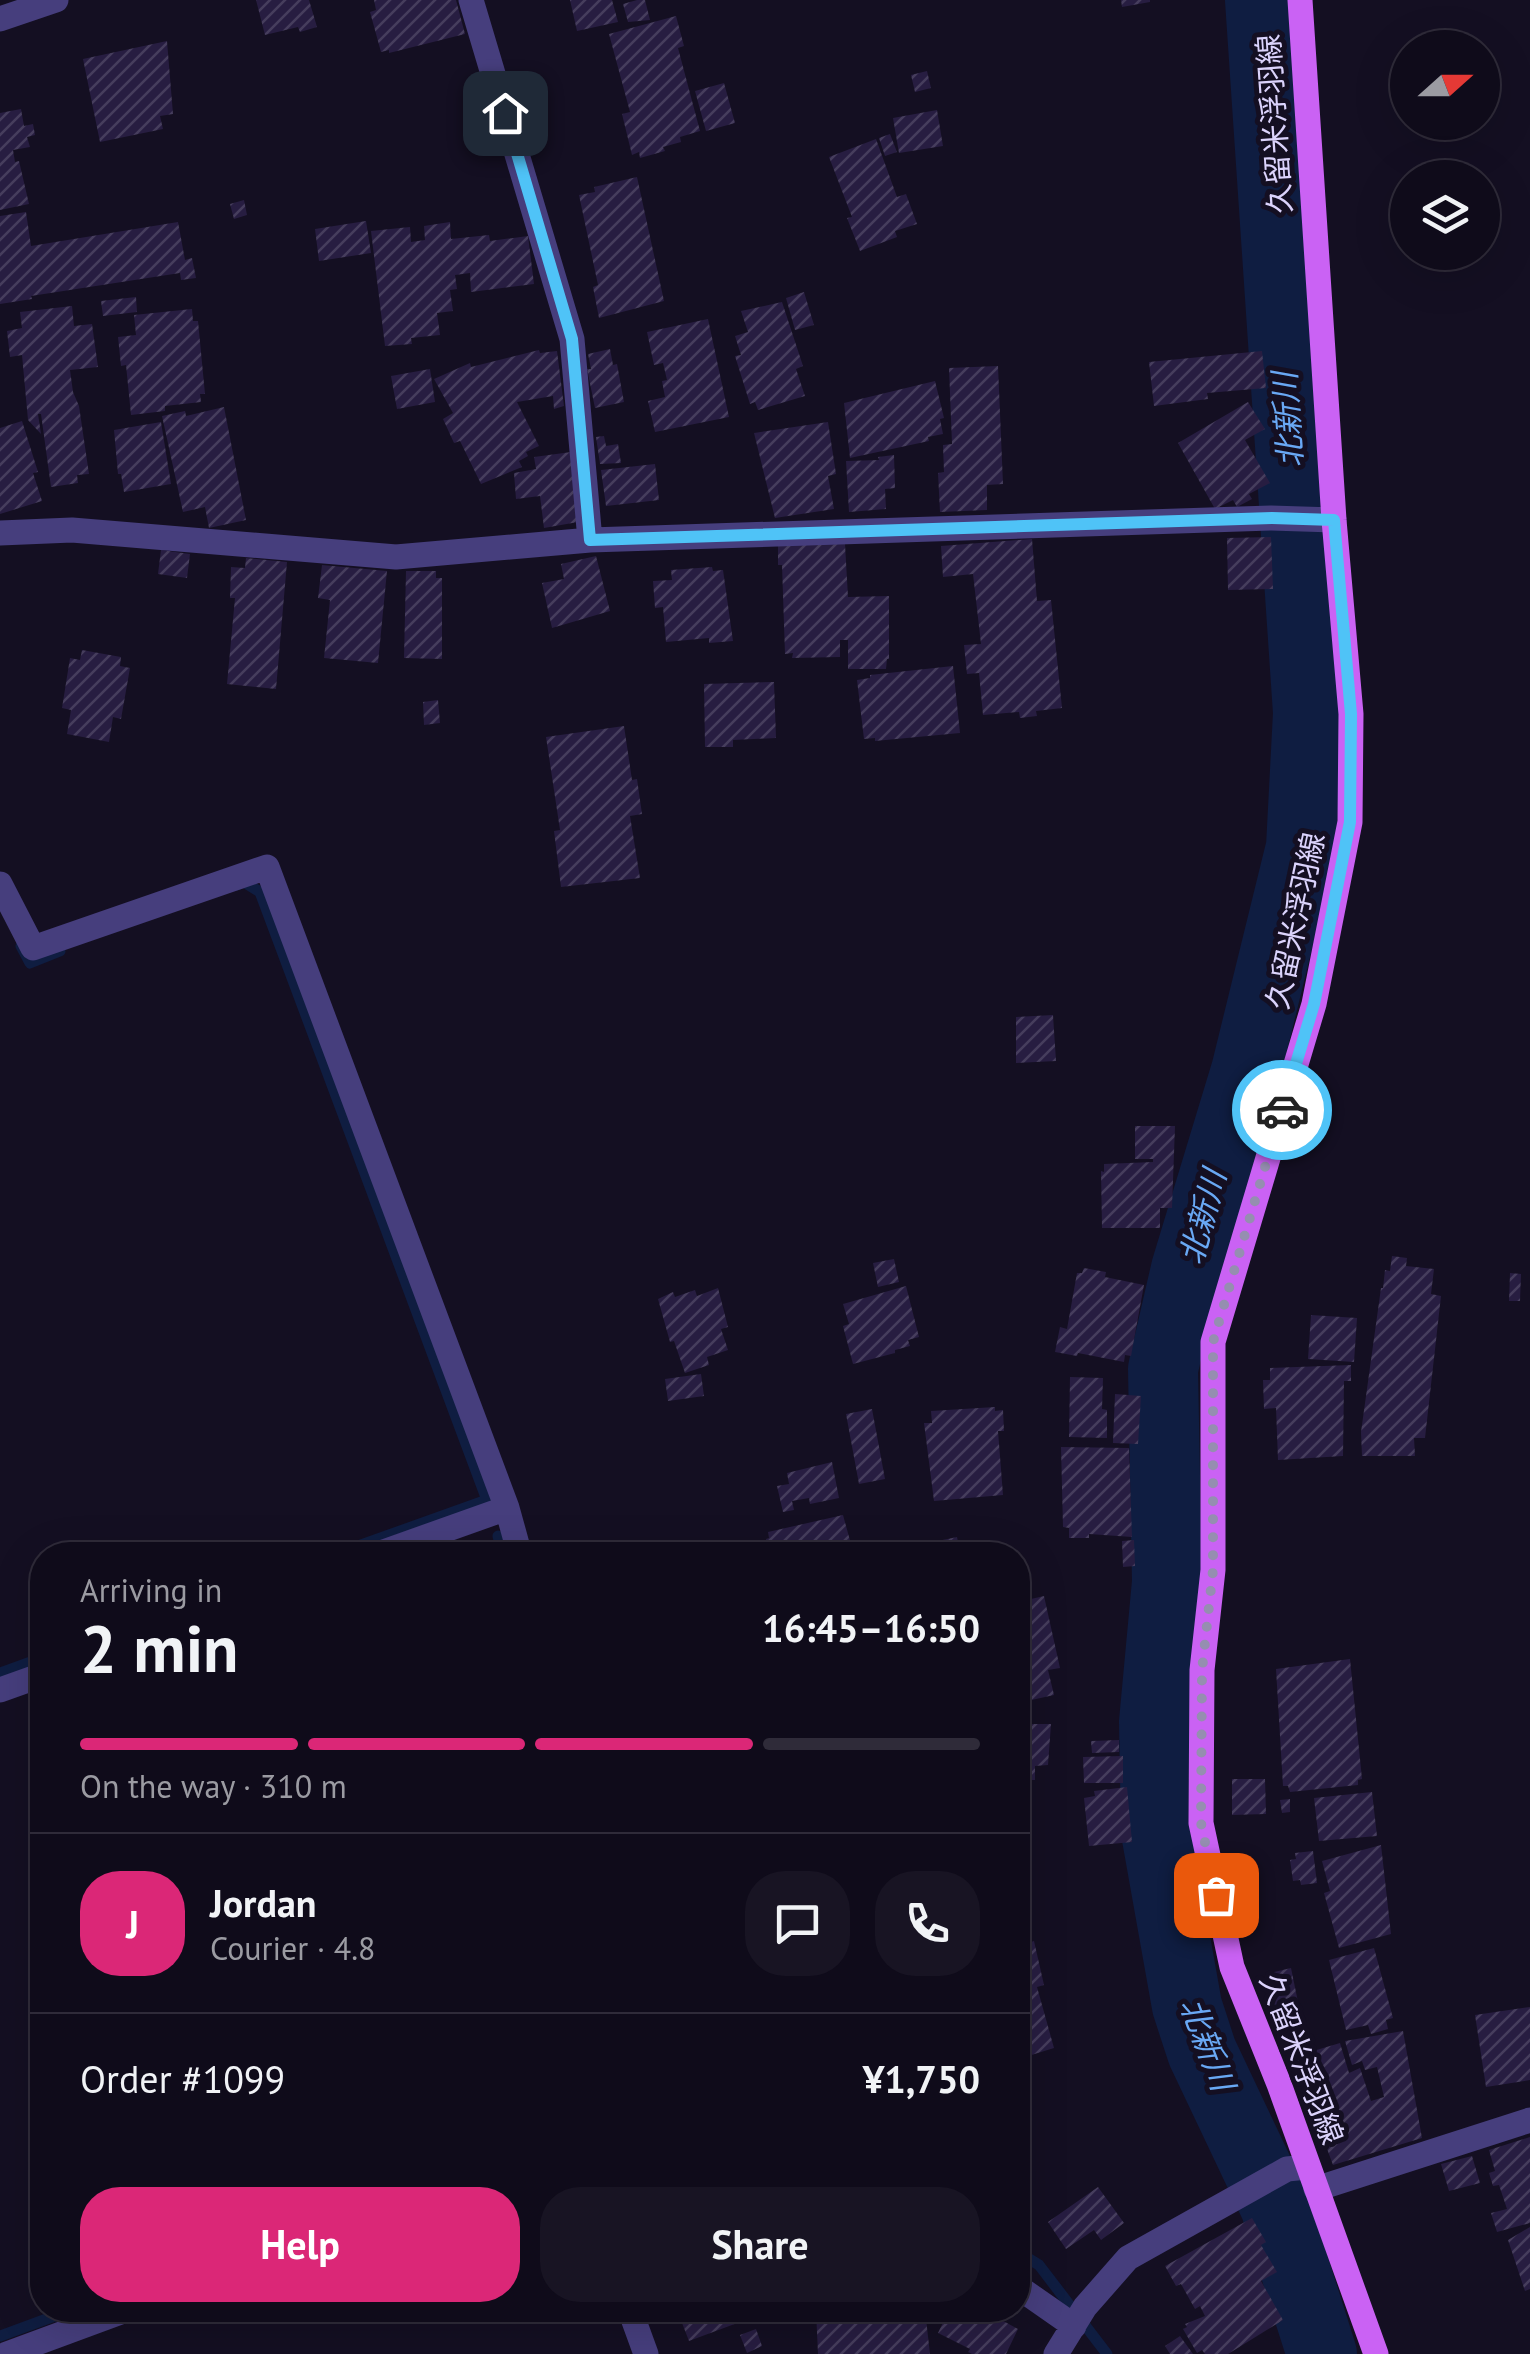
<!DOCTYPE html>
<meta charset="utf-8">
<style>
:root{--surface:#0f0b1a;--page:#181423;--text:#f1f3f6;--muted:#9b9ba2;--line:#2f2b39;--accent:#db2777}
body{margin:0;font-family:"PT Sans","Noto Sans JP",sans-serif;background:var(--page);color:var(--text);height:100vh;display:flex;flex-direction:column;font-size:38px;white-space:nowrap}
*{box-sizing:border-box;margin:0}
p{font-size:32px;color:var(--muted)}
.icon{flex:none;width:55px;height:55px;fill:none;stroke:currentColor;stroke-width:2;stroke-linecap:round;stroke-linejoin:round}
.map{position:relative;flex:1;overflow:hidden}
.details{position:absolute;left:30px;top:1542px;width:1000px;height:780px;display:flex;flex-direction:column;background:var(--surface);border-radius:40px;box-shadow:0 10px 40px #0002,0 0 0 2px var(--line)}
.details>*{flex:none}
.needle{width:65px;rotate:69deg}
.fabs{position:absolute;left:1390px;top:30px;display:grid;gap:20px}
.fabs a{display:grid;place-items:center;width:110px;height:110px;border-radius:50%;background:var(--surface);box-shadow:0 10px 40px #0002,0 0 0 2px var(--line);font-size:50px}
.pin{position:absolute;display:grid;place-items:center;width:85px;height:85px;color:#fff;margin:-42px;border-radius:20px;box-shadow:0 5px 15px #0006}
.courier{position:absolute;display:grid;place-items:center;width:100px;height:100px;margin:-50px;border:8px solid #4fc3f7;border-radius:50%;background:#fff;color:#222;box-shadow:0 2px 12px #0007}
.summary em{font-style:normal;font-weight:600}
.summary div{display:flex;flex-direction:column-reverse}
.summary{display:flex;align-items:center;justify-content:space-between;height:170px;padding:0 50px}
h1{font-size:65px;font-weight:600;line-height:75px}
.bar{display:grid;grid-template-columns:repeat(4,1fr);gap:15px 10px;align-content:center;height:120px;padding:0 50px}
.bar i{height:12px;border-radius:8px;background:var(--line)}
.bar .on{background:var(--accent)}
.bar p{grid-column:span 4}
.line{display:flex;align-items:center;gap:25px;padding:0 50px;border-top:2px solid var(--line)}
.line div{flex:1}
.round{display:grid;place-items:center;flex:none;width:105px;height:105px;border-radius:40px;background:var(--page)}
.button{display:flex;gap:20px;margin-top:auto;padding:20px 50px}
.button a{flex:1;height:115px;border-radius:40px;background:var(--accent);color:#fff;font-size:40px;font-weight:600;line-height:115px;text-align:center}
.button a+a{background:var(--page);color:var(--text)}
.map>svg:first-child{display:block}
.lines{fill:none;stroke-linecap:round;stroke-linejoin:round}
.stream{stroke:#0f1d41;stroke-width:11}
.river{stroke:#0f1d41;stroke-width:70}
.building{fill:url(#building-hatch)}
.street{stroke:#463e7d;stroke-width:25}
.primary{stroke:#ca62f4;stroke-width:25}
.done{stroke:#958eb0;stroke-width:10;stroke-dasharray:0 18}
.route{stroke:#4fc3f7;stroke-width:12}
.labels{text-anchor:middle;stroke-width:10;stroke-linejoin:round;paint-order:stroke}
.street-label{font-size:30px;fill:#dbd3fc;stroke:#140f22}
.water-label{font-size:32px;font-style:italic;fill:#69a8f4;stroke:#140f22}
</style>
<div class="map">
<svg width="1530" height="2354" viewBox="0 0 1530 2354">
<defs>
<pattern id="building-hatch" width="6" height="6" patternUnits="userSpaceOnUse" patternTransform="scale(2.5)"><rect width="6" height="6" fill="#271d41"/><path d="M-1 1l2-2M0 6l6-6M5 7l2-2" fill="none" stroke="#463d5d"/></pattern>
</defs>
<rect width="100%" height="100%" fill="#140f22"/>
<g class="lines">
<path class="stream" d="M237,885l7,-3 16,10 227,608 -154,55
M21,946l9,17 30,-12
M498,1536l5,19
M0,1673l42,-15
M1018,2252l21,13 68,89
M0,2336l71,-26"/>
<path class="river" d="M1260,0l48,713 -7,134 -55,224 -60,198 -23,100 4,213 -13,140 2,110 31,174 15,46 73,154 47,148"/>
</g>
<path class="building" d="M256,0h53l8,27 -17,5 -2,-5 -33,8z
M374,0h82l9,34 -76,19v-3l-8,2 -11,-40 6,-2z
M570,0h42l6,22 -41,9z
M637,0h8l5,20 -22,2 -5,-18z
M1121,0h29v2l-28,5z
M676,16l8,30 -6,2 22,83 -20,6 1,5 -18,5 2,4 -25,7 -1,-6 -7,3 -10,-41 8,-2 -21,-78z
M167,41l6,73 -13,2 3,13 -63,13 -17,-83z
M927,71l4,17 -16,4 -4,-17z
M724,83l11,40 -29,8 -11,-40z
M21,109l3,17 9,-2 2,11 -8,2 3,10 -17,3 2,12 4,-1 10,43 -29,6v-97z
M937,110l6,36 -44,7 -6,-35z
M890,134l7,18 -12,4 -6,-18z
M876,139l21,58 9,-3 11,30 -22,7 2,6 -37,14 -13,-33 5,-1 -23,-60z
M637,177l27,124 -65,17 -6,-31 5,-2 -19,-90 16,-3 -1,-5z
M244,200l3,15 -13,4 -4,-15z
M26,212l5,34 147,-24 7,38 7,-2 4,20 -15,2 -1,-7 -149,23 1,3 -32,5v-88z
M366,221l5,32 -52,8 -4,-32z
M450,222l1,17 38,-4 1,6 38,-5 6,48 -63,8 -1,-19 -15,2 2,14 -7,1 3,21 -16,2 3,22 -29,3 1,6 -27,2 -14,-115 39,-4 1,15 14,-2 -1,-14z
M804,292l10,33 -19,5 -9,-32z
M136,297l1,15 -34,4 -2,-15z
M782,302l21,64 -7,3 9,27 -47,14 -3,-8 -5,2 -15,-48 6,-1 -6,-19 13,-4 -7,-21z
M72,306l2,20 18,-2 6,43 -28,3 3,22 6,14 10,68 -12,1 1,8 -27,4 -10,-73h-3l3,20 -13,-14 -6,-65 -12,2 -3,-26 15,-3 -2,-16z
M192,309l1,12h5l7,73h-5l1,8 -36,4v5l-34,4 -5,-50 -5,1 -3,-29 18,-2 -2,-20z
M708,319l21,98 -74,15 -7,-31 17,-4 -3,-16 5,-1 -4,-17 -9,2 -7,-33z
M610,349l3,16 4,-1 7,38 -29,6 -8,-39h4l-3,-15z
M539,350l1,3 17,-2 7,55 -10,3 -1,-13 -36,6 22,44 -13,6 2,4 -9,5 3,6 -41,17 -21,-43 -6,2 -11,-24 10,-6 -19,-34 36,-16 1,4z
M1262,351l4,37 -59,5 1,6 -54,7 -5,-44z
M998,366l5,118 -16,1v25l-47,2 -2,-39 6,-1 -1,-27 9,-1 -3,-76z
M430,369l5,33 -38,7 -6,-33z
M935,381l9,37 -4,1 3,15 -15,3 1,4 -79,17 -6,-55z
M1248,402l17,27 -20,11 25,43 -21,11 3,5 -15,8 -4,-7 -18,9 -37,-66z
M224,407l22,113 -37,8 -4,-21 -22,5 -21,-96 23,-5 1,5z
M22,421l16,51 -5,1 9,28 -42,13v-86z
M161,422l10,62 -47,8 -3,-18h-3l-4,-44z
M828,422l8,52 -8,2 6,33 -59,9 -21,-85z
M604,436l2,10 12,-2 3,19 -21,1 -4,-27z
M571,452l7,70 -34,6 -4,-32 -24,3 -2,-26 22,-4 -2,-12z
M894,455l1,33 -10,1 1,20 -37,3 -3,-51 33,-1 -1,-3z
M655,464l4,36 -53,6 -5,-36z
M1271,537l2,52 -45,1 -1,-52z
M1032,539l5,62 14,-1 11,108 -26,3 1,5 -17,2 -1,-6 -36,3 -4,-42 -12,1 -3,-29 17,-1 -8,-70 -30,3 -2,-31z
M845,544l3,53 41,-1v63h-2l-1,10h-38v-29h-8v17l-48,1 1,-5 -8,1 -3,-89h-4v-20z
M161,550l29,4 -3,24 -29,-4z
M596,556l14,55 -58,17 -10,-45 22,-4 -3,-15z
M246,558l41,4 -11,127 -49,-5 8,-86h-5l1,-31 14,1z
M322,565l65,6 -9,92 -54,-5 6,-58 -12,-2z
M712,567l1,4 10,-1 10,71 -24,2v-5l-43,4 -3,-35 -8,1 -2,-27 19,-1 -1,-10z
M406,571h30v7h6v81l-38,-1z
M82,650l39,7 -1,9 10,2 -9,51 -8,-2 -4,25 -42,-8 4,-24 -9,-2 8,-50 10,2z
M953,666l7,67 -85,8v-3l-11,1 -7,-59 13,-2v-3z
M774,682l2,56 -43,2v7h-28l-1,-63z
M438,700l2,23 -16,2 -1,-23z
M624,726l8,54 5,-1 5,35 -12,2 10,62 -79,9 -7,-56 6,-1 -14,-93z
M1053,1015l3,46 -40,2v-46z
M1135,1126h40l-3,82h-12v20h-58l-1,-57 3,1v-8l49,-2v-3h-18z
M1392,1256l15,2 -1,8 28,3 -3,25 10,2 -16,142h-11l1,18h-53l-1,-24 20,-144h2l2,-18 5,1z
M894,1259l5,23 -21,5 -5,-24z
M1084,1268l22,4 -1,5 39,8 -13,71 -6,-1 -1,7 -46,-9 -1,3 -22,-4 5,-25 7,2 10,-56h5z
M1510,1273l11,1 -1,27h-11z
M906,1286l13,51 -11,3 2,6 -15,4v3l-42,11 -10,-38 6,-2 -6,-20z
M718,1288l10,39 -7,2 7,21 -21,7 2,8 -24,8 -11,-32 -4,1 -12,-43 15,-7 2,5 20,-7 2,6z
M1311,1315l46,3 -3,44 -46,-3z
M1351,1365v16h-7l-1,75 -65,4 -2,-52 -12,1 -1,-29h7v-12z
M701,1374l3,22 -36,5 -3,-22z
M1070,1377l33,1 -1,31 5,1v28l-38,-1z
M1115,1394l26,2 -3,48 -25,-1z
M995,1407v4l8,-1 1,21h-6l5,64 -69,6 -10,-78h8l-1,-12z
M872,1409l13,70 -26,5 -13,-70z
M1061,1447l68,1 3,89 -43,-3v4h-20v-10l-6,-1z
M832,1462l7,36 -29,6 -1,-6 -17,3 2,9 -11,2 -6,-26 12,-2 -2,-11z
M843,1515l11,40h-85l-3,-16 3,-1 -1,-6z
M957,1537l1,5 11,-2 3,13 -61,2 -2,-8z
M1134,1540l1,26 -12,1 -1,-26z
M1044,1596l16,72 -12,2 6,25 -36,8v-101z
M1350,1659l12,120 -4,1v5l-68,7 -2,-6h-5l-7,-117z
M1018,1724h33l-3,41 -13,1v14h-17z
M1119,1740v12l-27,1 -1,-12z
M1123,1756v27h-39l-1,-26z
M1232,1779h33l1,35 -34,1z
M1127,1787l5,55 -43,4 -5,-48 11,-2 -1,-5z
M1372,1792l5,44 -58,5 -5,-43z
M1290,1799v13l-8,1 -2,-13z
M1381,1845l10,89 -52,14 -15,-55 6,-2 -8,-30z
M1313,1851l4,32 -16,2 -1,-5 -7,1 -3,-21 6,-1 -1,-6z
M1034,1941l10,44 -7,2 17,61 -29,9 -2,-6 -5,1v-106z
M1374,1948l19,70 -7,2 2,9 -17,5 -3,-9 -22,5 -17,-70z
M1291,1968l7,34 -25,5 -7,-33z
M1530,2007v73l-44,7 -11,-72z
M1403,2031l19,107 -89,27 -40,-108 47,-14 9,30 11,-5 11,33 13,-4 -7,-30 -12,3 -3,-9 -10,4 -7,-24z
M1018,2077l10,27 -10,4z
M1530,2137v86l-33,9 -6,-19 16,-4 -8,-24 -6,1 -4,-13 6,-2 -6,-21z
M1472,2156l8,27 -31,8 -8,-27z
M1098,2187l26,36 -23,17 -7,-10 -28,19 -18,-27z
M1252,2218l14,24 -5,3 16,27 -16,9 22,39 -55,34h-23l-3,-4 -5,3 -14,-24 4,-2 -2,-3 20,-8 -5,-10 -5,3 -14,-25 -5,2 -11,-20z
M1530,2227v62l-5,2 -17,-51z
M677,2310h68l3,9 -59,22z
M816,2310h109l5,44h-112z
M949,2310h34l35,19 -12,25h-34l-4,-2 2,-3 -32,-16z
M756,2329l6,17 -15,7 -7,-18z
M1180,2336l13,18h-23l-5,-8z"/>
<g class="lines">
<path class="street" d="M0,19l56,-19
M0,533l72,-3 324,27 194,-17 -18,-201 -101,-339
M590,540l681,-22 63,2
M0,884l33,64 234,-81 240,641 13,47
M375,1555l132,-47
M0,1690l42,-15
M1316,2189l214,-69
M1018,2287l56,39
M630,2310l16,44
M7,2354l119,-44
M1056,2354l29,-47 43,-49 159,-89 20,-2"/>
<path class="primary" d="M1300,0l34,520 17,194 -1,108 -36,182 -101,338v228l-11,100 -1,153 31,144 47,117 97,270"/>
</g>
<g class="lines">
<path class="done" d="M1216,1895l-15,-72 1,-153 11,-100v-228l69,-232"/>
<path class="route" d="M505,113l67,226 18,201 682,-22 62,2 17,194 -1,108 -36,182 -32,106"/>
</g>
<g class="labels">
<g class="street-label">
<text transform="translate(1275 124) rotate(-94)" y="10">久留米浮羽線</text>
<text transform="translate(1296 921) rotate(-78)" y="10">久留米浮羽線</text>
<text transform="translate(1301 2059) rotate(69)" y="10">久留米浮羽線</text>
</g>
<g class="water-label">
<text transform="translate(1288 420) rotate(-94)" y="11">北新川</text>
<text transform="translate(1203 1217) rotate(-75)" y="11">北新川</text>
<text transform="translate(1207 2044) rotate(69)" y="11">北新川</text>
</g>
</g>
</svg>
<div class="fabs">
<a><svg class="needle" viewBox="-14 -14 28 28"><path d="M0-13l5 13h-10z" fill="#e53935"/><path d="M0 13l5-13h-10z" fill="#9b9ba2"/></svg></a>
<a><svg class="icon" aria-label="layers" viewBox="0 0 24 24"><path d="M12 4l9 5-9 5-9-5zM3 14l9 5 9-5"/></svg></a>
</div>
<div class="pin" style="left:1216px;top:1895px;background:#ea580c"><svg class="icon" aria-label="bag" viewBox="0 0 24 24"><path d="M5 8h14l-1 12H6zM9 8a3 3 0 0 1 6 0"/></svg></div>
<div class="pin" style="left:505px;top:113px;background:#1f2937"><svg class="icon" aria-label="home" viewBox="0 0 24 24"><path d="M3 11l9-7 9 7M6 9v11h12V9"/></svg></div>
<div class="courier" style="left:1282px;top:1110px"><svg class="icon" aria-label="car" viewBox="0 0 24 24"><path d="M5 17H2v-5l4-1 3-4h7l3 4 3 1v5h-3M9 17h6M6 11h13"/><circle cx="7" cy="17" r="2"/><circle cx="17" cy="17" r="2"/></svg></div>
<section class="details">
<div class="summary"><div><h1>2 min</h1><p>Arriving in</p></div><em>16:45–16:50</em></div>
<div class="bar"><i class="on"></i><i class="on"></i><i class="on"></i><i></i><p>On the way · 310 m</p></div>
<div class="line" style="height:180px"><b class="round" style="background:var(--accent);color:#fff">J</b><div><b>Jordan</b><p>Courier · 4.8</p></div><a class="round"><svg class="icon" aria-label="chat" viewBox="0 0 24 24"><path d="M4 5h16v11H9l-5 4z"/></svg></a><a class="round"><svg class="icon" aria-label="phone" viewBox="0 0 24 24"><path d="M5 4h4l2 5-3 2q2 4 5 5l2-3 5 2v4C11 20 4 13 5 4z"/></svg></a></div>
<div class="line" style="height:130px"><div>Order #1099</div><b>¥1,750</b></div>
<div class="button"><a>Help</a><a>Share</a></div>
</section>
</div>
